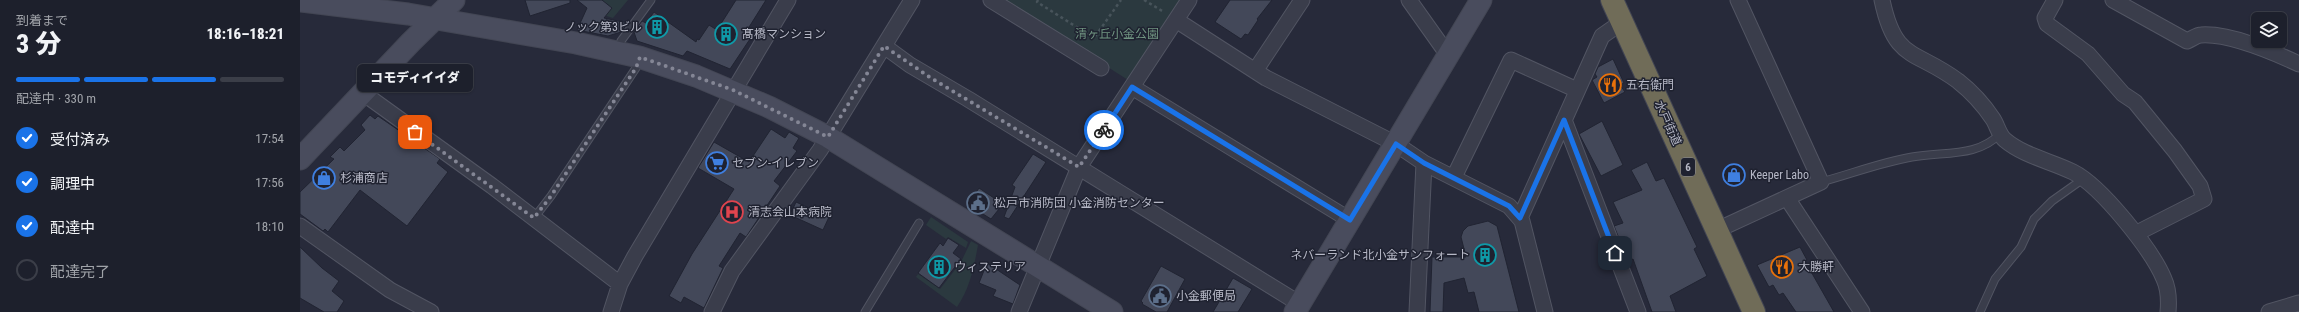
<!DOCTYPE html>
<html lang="ja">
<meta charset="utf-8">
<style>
:root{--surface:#1d202c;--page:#2a2d38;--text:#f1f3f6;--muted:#a0a3a9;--line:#3b3e48;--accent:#1a73e8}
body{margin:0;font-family:"Roboto Condensed","Noto Sans JP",sans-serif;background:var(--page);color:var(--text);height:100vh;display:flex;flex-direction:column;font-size:15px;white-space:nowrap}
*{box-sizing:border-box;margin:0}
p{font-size:13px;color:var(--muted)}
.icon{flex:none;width:22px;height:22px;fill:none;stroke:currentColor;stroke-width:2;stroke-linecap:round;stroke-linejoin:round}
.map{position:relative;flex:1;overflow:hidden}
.details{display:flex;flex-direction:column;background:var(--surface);width:300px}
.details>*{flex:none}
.buttons{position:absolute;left:1951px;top:12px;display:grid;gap:8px}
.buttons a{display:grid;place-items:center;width:36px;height:36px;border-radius:6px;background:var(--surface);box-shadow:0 1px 3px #0004,0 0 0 1px var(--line);font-size:20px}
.pin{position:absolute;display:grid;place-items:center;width:34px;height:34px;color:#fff;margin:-17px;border-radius:8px;box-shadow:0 2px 6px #0006}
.courier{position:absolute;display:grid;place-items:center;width:40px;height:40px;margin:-20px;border:3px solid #1a73e8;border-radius:50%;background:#fff;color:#222;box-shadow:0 1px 5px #0007}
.bubble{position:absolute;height:28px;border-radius:6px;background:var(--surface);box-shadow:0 1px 3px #0004,0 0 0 1px var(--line);font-size:13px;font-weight:800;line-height:28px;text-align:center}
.headline em{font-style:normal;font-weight:800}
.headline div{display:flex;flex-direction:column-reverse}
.headline{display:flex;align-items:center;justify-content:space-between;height:68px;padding:0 16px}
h1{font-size:26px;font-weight:800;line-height:30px}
.bar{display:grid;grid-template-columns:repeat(4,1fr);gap:6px 4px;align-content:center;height:48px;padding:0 16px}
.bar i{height:5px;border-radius:3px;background:var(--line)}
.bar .active{background:var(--accent)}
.bar p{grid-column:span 4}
ol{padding:0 16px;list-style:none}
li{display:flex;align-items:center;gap:12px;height:44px}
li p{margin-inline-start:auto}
li .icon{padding:4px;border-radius:50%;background:var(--accent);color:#fff;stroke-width:4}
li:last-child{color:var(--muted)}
li i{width:22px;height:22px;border:2px solid var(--line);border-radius:50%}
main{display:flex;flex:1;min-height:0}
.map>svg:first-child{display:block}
.green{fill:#2b393f}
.building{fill:#434859;stroke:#212432}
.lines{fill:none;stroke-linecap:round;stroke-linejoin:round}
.lane-casing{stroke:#525563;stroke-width:9}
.street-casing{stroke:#525563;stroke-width:17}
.secondary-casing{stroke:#434654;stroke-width:23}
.highway-casing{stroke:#424553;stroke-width:24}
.path{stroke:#48545b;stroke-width:2.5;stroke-dasharray:3 3;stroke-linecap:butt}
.lane{stroke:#3a3d4b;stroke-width:7}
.street{stroke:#3a3d4b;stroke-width:15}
.secondary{stroke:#494c5d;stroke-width:21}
.highway{stroke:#706c58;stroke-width:22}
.done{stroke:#848695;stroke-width:4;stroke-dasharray:0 7.2}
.route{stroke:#1a73e8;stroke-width:5}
.labels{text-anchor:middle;stroke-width:3;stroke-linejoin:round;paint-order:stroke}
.shield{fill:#1f2230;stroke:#898b99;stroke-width:1}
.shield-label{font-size:11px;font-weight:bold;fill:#b6b8c6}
.poi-label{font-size:12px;fill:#b6b8c6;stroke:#1f2230;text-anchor:start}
.park-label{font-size:12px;fill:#709481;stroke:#1f2230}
.street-label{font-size:12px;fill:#b6b8c6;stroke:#1f2230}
</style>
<main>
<section class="details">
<div class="headline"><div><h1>3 分</h1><p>到着まで</p></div><em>18:16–18:21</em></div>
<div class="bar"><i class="active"></i><i class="active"></i><i class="active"></i><i></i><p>配達中 · 330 m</p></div>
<ol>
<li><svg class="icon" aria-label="check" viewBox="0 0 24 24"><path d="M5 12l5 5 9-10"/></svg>受付済み<p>17:54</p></li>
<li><svg class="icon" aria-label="check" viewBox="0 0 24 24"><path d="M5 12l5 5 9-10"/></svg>調理中<p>17:56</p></li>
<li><svg class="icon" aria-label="check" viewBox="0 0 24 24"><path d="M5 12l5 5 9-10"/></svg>配達中<p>18:10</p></li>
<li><i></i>配達完了</li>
</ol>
</section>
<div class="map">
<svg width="1999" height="312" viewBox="0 0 1999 312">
<rect width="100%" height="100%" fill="#272a3a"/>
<path class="green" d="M288,0h40l-15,18 -19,-6z
M703,0h179l-54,80z
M631,217l37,25 -2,6 -18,-11 -2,2 -20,-14z
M671,241l7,4c-4,22 -8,43 -21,62l-41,-30 2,-3 22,15 21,-27z"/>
<path class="building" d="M225,0h45v3l-40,13z
M277,0h25l10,8 -8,10 24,5 -7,9 -13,4 -31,-6 10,-22z
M436,0h30l-20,32 6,4 -22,33 -43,-18 -4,5 -46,-15 -3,-9 8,-11 4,2 8,-11 42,30 1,-3 2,1 10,-15 8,5z
M930,0h42l-15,19 1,1 -10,15 -3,-1 -4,5 -26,-17z
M1313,59l11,24 -4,2 5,7 -21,11 -12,-23 5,-3 -2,-3 3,-7z
M70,115l5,4 3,-3 62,43 -3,4 11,9 -41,54 -47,-36 -32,42 -3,-3 -2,2 -23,-17v-22l34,-33 -4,-2 10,-10 4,4 21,-21 -4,-5z
M1302,121l21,44 -22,11 -22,-42z
M471,129l14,9 4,-6 10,6 -6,10 4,3 -23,30 6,5 -34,51 -6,-4 -21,33 4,2 -19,40 -20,-11 -3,6 -12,-7 23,-42 42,-65 -36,-21 16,-26 35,20z
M733,154l13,8 -37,57 -5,-2 11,-30 -3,-2z
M1347,162l9,19 8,-3 33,69 -3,2 13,27 -37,20 6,16h-24l-19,-53 -5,2 -14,-35 9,-3 -10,-21 29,-12 -11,-20z
M679,188l24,16 -12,15 -21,-13 -1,-3z
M496,202l33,15 -6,13 -33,-15z
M1188,221l9,5 22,86h-40l-5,-20 -6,1 -4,-15 -20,5 -1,29h-13l2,-55h34l-5,-20 2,-6 5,-5z
M648,238l11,7 -6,8 8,6 -22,29 -21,-15 22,-30 3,3z
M0,247l22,21 17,13 -7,10 12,10 -7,11h-13l-24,-14z
M1500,247l7,13 -2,1 29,51h-38l-13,-19 -4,2 -6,-10 -4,2 -12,-22z
M687,263l33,22 -7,19 -20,-8 3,-6 -17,-7z
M861,266l24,13 -18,33h-11l-14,-8 1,-1 -2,-2z
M933,278l19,11 -14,23h-25z"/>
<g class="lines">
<g class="lane-casing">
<path id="lane" d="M318,50l3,-9 30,-41
M1521,182c30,-8 61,-20 91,-25 32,-6 65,1 89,-24
M234,218l17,-22 85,-128 3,-10
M565,312l54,-89
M1680,312l15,-33 26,-32 13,-28 18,-18 31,-22"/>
</g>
<g class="street-casing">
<path id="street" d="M691,0l110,68
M1109,0l39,55
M1582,0c13,62 33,49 76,81 14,11 25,23 35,38 4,6 6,16 12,21 19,16 46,21 68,32 28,14 79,78 91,107 5,11 5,22 4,33
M1755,0l-10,18 2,6 41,30 35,40 12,8 40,49 25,35 4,13 -67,34
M1813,0l74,41c5,-2 10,-6 14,-6 29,-2 72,17 98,29
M876,20l90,58 130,66 28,19 85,43 13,15 23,91
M584,46l26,19 58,34 332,205
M955,71l47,-71
M832,87l218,133
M63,93l129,93 128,98
M1264,120l74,192
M1154,177l57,-117 66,30
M1487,198l75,114
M1220,218l82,-182 20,-14
M0,226l90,64 41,22
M1417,230l104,-48 -83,-182
M311,312l9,-28 15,-28 153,-256
M412,312l20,-41 88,-121 92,-150
M719,312l60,-145 110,-167
M1117,312l7,-149
M1969,312l30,-9"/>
</g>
<g class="secondary-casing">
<path id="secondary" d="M0,1l108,13 168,29 63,14 57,19 73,31 59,30 284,175
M0,159l111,-117 43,-42
M995,312l186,-312"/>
</g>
<g class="highway-casing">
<path id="highway" d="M1312,0l142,312"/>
</g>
<path class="path" d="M738,0l-1,2 57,36 27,-38
M844,0l20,12"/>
<use href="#lane" class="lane"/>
<use href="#street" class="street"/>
<use href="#secondary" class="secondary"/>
<use href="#highway" class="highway"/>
</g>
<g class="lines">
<path class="done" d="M115,132l119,86 17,-22 85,-128 4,-11 93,33 95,47 56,-91 47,32 148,89 25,-37"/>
<path class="route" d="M804,130l28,-43 218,133 46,-76 28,19 85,43 11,12 44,-98 51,133"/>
</g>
<defs>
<g id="building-ring" transform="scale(1.15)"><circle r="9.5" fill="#1f2230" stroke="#0f9aa8" stroke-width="1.5"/><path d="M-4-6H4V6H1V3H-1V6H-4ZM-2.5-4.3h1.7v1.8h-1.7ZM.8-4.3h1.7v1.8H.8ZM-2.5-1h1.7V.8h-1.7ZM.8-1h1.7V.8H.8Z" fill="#0f9aa8"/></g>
<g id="restaurant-ring" transform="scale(1.15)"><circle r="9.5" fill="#1f2230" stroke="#e8710a" stroke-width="1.5"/><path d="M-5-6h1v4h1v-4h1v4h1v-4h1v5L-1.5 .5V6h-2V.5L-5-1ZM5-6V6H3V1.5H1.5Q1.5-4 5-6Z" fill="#e8710a"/></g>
<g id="supermarket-ring" transform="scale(1.15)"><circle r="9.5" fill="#1f2230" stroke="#3f7fe0" stroke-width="1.5"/><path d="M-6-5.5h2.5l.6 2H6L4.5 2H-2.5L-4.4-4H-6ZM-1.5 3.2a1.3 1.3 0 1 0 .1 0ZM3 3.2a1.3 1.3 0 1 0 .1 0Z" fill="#3f7fe0"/></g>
<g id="shop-ring" transform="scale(1.15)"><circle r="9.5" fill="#1f2230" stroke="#3f7fe0" stroke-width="1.5"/><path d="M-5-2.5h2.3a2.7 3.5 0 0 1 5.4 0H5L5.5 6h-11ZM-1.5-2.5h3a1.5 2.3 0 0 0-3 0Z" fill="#3f7fe0"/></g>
<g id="civic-ring" transform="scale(1.15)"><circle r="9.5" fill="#1f2230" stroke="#5c6f8a" stroke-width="1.5"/><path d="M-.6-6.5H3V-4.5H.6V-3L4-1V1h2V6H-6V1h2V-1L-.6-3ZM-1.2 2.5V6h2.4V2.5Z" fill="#5c6f8a"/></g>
<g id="hospital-ring" transform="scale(1.15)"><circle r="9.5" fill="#1f2230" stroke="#e0444e" stroke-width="1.5"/><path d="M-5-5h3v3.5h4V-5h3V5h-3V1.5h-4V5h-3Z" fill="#e0444e"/></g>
</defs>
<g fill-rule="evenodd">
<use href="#building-ring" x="357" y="27"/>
<use href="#building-ring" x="426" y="34"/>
<use href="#restaurant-ring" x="1310" y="85"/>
<use href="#supermarket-ring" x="417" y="163"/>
<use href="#shop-ring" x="1434" y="175"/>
<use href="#shop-ring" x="24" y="178"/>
<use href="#civic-ring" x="678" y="203"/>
<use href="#hospital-ring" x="432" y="212"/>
<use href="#building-ring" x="1185" y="255"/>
<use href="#building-ring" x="639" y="267"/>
<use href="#restaurant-ring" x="1482" y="267"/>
<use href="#civic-ring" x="860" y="296"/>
</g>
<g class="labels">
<rect class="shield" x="1381" y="158" width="14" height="18" rx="3"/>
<g class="shield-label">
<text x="1388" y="171">6</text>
</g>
<g class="poi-label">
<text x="342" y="31" text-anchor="end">ノック第3ビル</text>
<text x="442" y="38">髙橋マンション</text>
<text x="1326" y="89">五右衛門</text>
<text x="432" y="167">セブン-イレブン</text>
<text x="1450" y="179">Keeper Labo</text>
<text x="40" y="182">杉浦商店</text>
<text x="694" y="207">松戸市消防団 小金消防センター</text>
<text x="448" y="216">清志会山本病院</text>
<text x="1170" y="259" text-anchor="end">ネバーランド北小金サンフォート</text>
<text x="654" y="271">ウィステリア</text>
<text x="1498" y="271">大勝軒</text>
<text x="876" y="300">小金郵便局</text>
</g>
<g class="park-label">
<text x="817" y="38">清ヶ丘小金公園</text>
</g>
<g class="street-label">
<text transform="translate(1368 123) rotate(66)" y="4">水戸街道</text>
</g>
</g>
</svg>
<div class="buttons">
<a><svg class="icon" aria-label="layers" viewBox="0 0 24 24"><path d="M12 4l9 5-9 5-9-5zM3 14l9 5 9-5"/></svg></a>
</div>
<div class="pin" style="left:115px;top:132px;background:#ea580c"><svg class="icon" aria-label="bag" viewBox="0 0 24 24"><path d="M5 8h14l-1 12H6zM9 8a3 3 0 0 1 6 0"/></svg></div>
<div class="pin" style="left:1315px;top:253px;background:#1f2937"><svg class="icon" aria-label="home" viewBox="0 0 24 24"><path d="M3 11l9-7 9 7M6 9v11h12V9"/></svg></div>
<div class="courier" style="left:804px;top:130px"><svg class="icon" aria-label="bike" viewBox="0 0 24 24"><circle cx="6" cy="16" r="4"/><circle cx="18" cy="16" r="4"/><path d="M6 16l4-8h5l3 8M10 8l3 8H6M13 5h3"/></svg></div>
<div class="bubble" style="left:57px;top:64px;width:116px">コモディイイダ</div>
</div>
</main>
